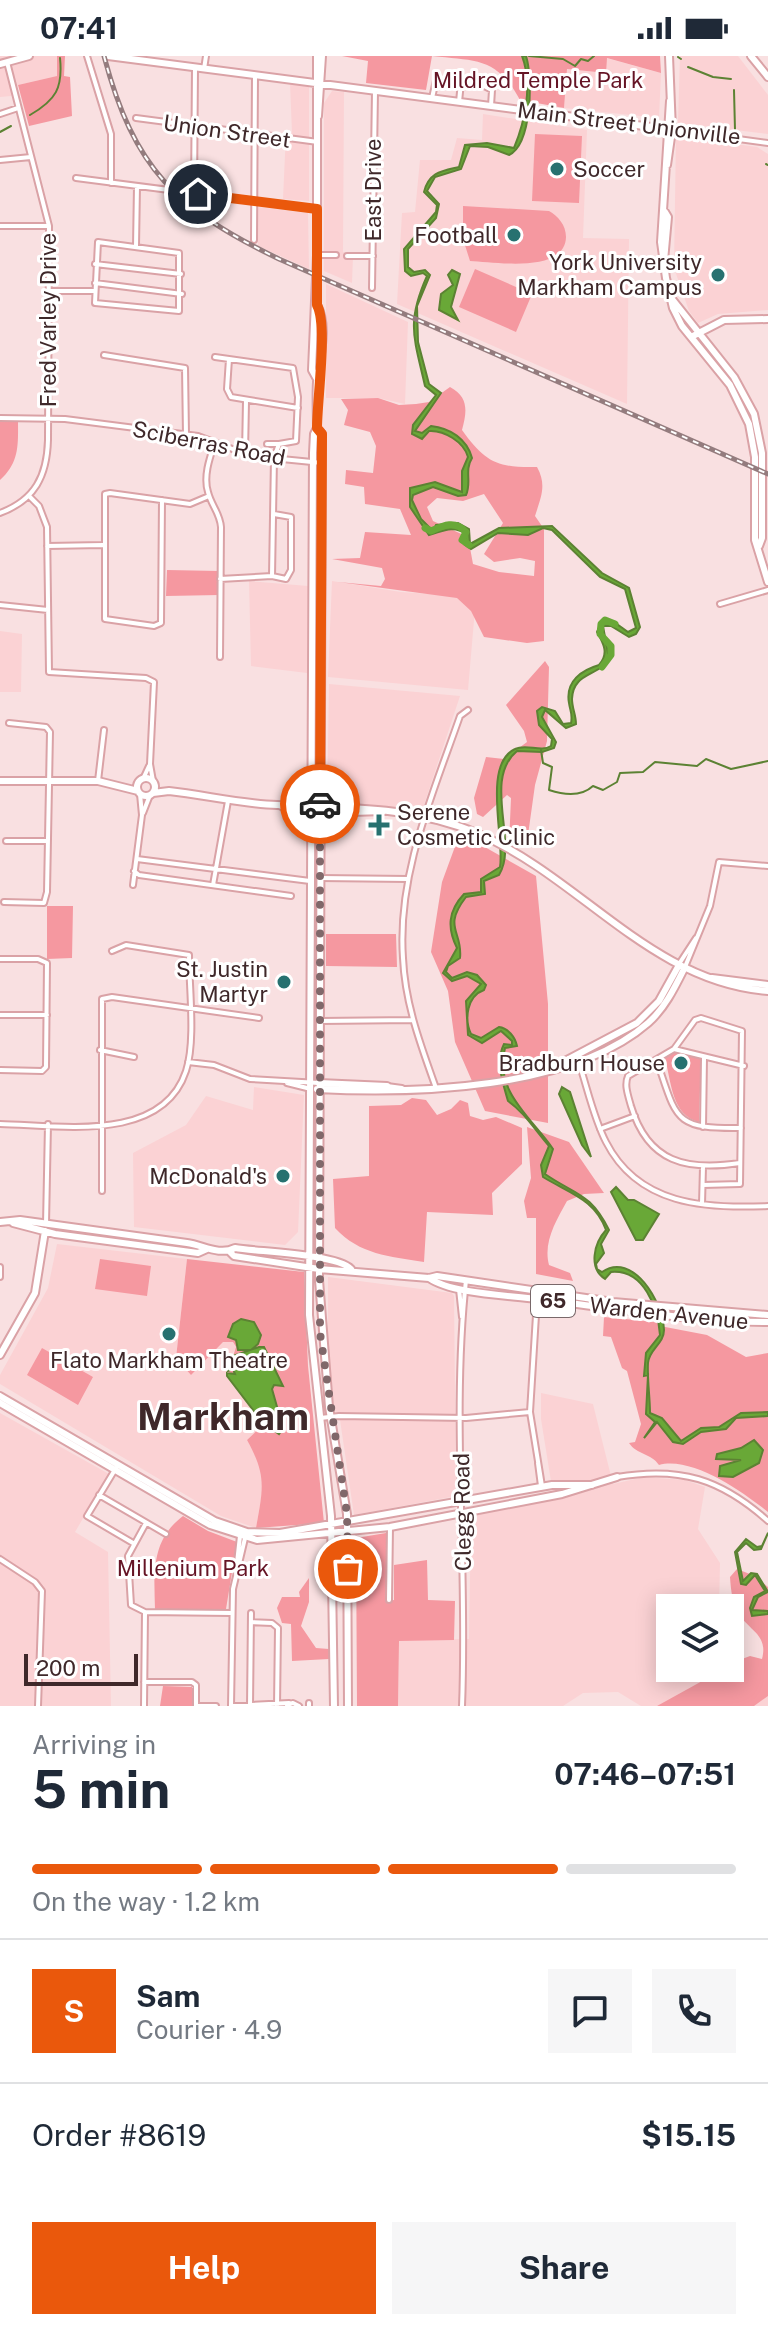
<!DOCTYPE html>
<meta charset="utf-8">
<style>
:root{--surface:#fff;--page:#f6f6f7;--text:#1f2937;--muted:#747a83;--line:#e0e1e3;--accent:#ea580c}
body{margin:0;font-family:"Public Sans",sans-serif;background:var(--page);color:var(--text);height:100vh;display:flex;flex-direction:column;font-size:30px;white-space:nowrap}
*{box-sizing:border-box;margin:0}
p{font-size:26px;color:var(--muted)}
.icon{flex:none;width:44px;height:44px;fill:none;stroke:currentColor;stroke-width:2;stroke-linecap:round;stroke-linejoin:round}
.map{position:relative;height:1650px;overflow:hidden}
.side{display:flex;flex-direction:column;background:var(--surface);flex:1}
.side>*{flex:none}
.tools{position:absolute;left:656px;top:1538px;display:grid;gap:16px}
.tools a{display:grid;place-items:center;width:88px;height:88px;border-radius:0px;background:var(--surface);box-shadow:0 4px 20px #0003;font-size:40px}
.scale{position:absolute;left:24px;bottom:20px;width:114px;box-sizing:border-box;padding-left:8px;border:4px solid #3f282a;border-top:0;font-size:22px;line-height:28px;white-space:nowrap;color:#3f282a;-webkit-text-stroke:6px #fff;paint-order:stroke}
.pin{position:absolute;display:grid;place-items:center;width:68px;height:68px;color:#fff;margin:-34px;border:4px solid #fff;border-radius:50%;box-shadow:0 2px 8px #0007}
.courier{position:absolute;display:grid;place-items:center;width:80px;height:80px;margin:-40px;border:6px solid #ea580c;border-radius:50%;background:#fff;color:#222;box-shadow:0 2px 10px #0007}
.overview em{font-style:normal;font-weight:700}
.overview div{display:flex;flex-direction:column-reverse}
.overview{display:flex;align-items:center;justify-content:space-between;height:136px;padding:0 32px}
h1{font-size:52px;font-weight:700;line-height:60px}
.bar{display:grid;grid-template-columns:repeat(4,1fr);gap:12px 8px;align-content:center;height:96px;padding:0 32px}
.bar i{height:10px;border-radius:6px;background:var(--line)}
.bar .current{background:var(--accent)}
.bar p{grid-column:span 4}
.line{display:flex;align-items:center;gap:20px;padding:0 32px;border-top:2px solid var(--line)}
.line div{flex:1}
.round{display:grid;place-items:center;flex:none;width:84px;height:84px;border-radius:0px;background:var(--page)}
.primary-button{display:flex;gap:16px;margin-top:auto;padding:16px 32px}
.primary-button a{flex:1;height:92px;border-radius:0px;background:var(--accent);color:#fff;font-size:32px;font-weight:700;line-height:92px;text-align:center}
.primary-button a+a{background:var(--page);color:var(--text)}
.status{display:flex;justify-content:space-between;align-items:center;height:56px;padding:0 40px;background:var(--surface);direction:ltr}
.status svg{height:22px;fill:currentColor}
.map>svg:first-child{display:block}
.built{fill:#fbd2d4}
.green{fill:#f598a0;fill-rule:evenodd}
.water{fill:#69a837;stroke:#5c8233;stroke-width:2}
.lines{fill:none;stroke-linecap:round;stroke-linejoin:round}
.stream{stroke:#5c8233;stroke-width:2}
.river{stroke:#69a837;stroke-width:7}
.minor-casing{stroke:#daa2a6;stroke-width:8}
.major-casing{stroke:#daa2a6;stroke-width:10}
.minor{stroke:#fff;stroke-width:4}
.major{stroke:#fff;stroke-width:6}
.rail-casing{stroke:#947c7e;stroke-width:5}
.rail{stroke:#fff;stroke-width:2;stroke-dasharray:6;stroke-linecap:butt}
.done{stroke:#80686a;stroke-width:8;stroke-dasharray:0 14.4}
.route{stroke:#ea580c;stroke-width:10}
.poi-dot{fill:#277170;stroke:#fff;stroke-width:3}
.labels{text-anchor:middle;stroke-width:6;stroke-linejoin:round;paint-order:stroke}
.shield{fill:#fff;stroke:#79686a;stroke-width:2}
.shield-label{font-size:20px;font-weight:bold;fill:#3f282a}
.park-label{font-size:22px;fill:#651425;stroke:#fff}
.street-label{font-size:22px;fill:#3f282a;stroke:#fff}
.poi-label{font-size:22px;fill:#3f282a;stroke:#fff;text-anchor:end}
.town-label{font-size:38px;font-weight:bold;fill:#3f282a;stroke:#fff}
</style>
<div class="status"><b>07:41</b><svg viewBox="0 0 49 12"><path d="M0 12V9h3v3zM5 12V6h3v6zM10 12V3h3v9zM15 12V0h3v12zM26 1h20v11H26zM47 4h2v5h-2z"/></svg></div>
<div class="map">
<svg width="768" height="1650" viewBox="0 0 768 1650">
<rect width="100%" height="100%" fill="#f9e0e1"/>
<path class="built" d="M0,0h57v20l-39,9 -7,11 -11,1z
M680,0h58l30,39v39l-90,-11z
M606,2l55,15 -2,45 -95,-10 3,-39 39,4z
M290,27l19,4v114l-26,-2 3,-66h6z
M332,35l12,1 -1,160 10,4 -1,27 -28,-12v-168z
M483,58l104,16 -4,108 46,1 -2,165 -230,-100 5,-91 13,-1 5,-52h31l6,-22 25,2z
M676,80l81,11 11,7v156l-50,4 -20,9 -9,-12 -15,-43z
M258,151l50,6 1,56 -51,-23z
M326,228l82,38 -3,82 -27,-6h-52z
M249,525l59,5 -1,87 -56,-7z
M332,525l69,11 75,5 -8,93 -140,-13z
M0,575l22,3 -1,58h-21z
M329,628l131,12 -38,115 -95,-7z
M254,1031l50,8 -6,137 -13,13 -151,-18 -1,-74 53,-28 20,-29 47,14z
M57,1188l130,15 -11,99 31,-1 18,-17 8,2 3,7 -6,7 37,65 -20,19 14,25 3,17 -8,46 -35,-12 -221,-132v-9l48,-87z
M328,1221l124,16 2,3 2,200 -102,19 -15,-102 -11,-5z
M541,1337l52,11 20,80 31,-7 41,3 20,7 -7,42 22,34 -1,45h-49v60h60l1,-9 37,17v30h-127l-23,-14 -35,1 -20,13h-165l1,-66 70,-1 2,-123 83,-16 -13,-81z
M0,1357l109,61 -34,58 33,20 3,154h-111z"/>
<path class="green" d="M57,0h8l-1,20 6,1 2,39 -43,10 -11,-41 39,-9z
M342,0h318l1,17 -54,-15 -1,15 -39,-4 -3,39 -44,-8c-23,-43 -44,-39 -88,-44l-6,34 -60,-7 2,-22z
M535,78l47,2 -3,67 -47,-2z
M463,150l86,5c9,5 17,14 17,26 -1,37 -71,25 -96,24l-7,-22z
M475,213l57,25 -16,38 -57,-25z
M450,331c19,10 17,25 12,43 23,32 35,38 75,37 10,18 4,30 -2,49l9,13v112l-17,2 -43,-6 -13,-26 -14,-13 -119,-16 43,4 4,-7 -3,-11 -50,-9 28,-1 5,-26 46,3 -11,-26 -35,-5 -1,-17 -19,-3 1,-14 27,3 3,-27 -6,-14 -26,-7 4,-15 -7,-11 37,-1 21,7 17,-1 13,-2zM484,438l19,29 -19,31 10,8 26,-4 15,3 -1,15 -35,-4 -26,-8 -5,-27 -35,-16 -6,-14 10,-9 26,3z
M0,363h18c0,25 2,43 -18,61z
M167,514l52,1v24l-53,1z
M545,605l4,6 -2,74 -12,44 -7,50 -19,9 2,-46 -4,-3 -24,22 -6,-3 -3,-16 12,-41 18,2 23,-17 -3,-11 -18,-26z
M460,777l76,43 12,128v119l-63,-12 -30,-69 -7,-51 -17,-39 11,-70z
M47,850h26l-1,52 -25,1z
M326,878h70l1,33 -71,-1z
M675,996l26,7 -2,63c-27,-6 -28,-41 -34,-64z
M412,1042l14,2 11,15 14,-6 9,-9 8,3 2,13 13,4 13,-3 26,11v36l-30,29 1,22 -66,-3 -3,50c-35,-6 -64,-7 -89,-34l-2,-49 36,-3v-70l32,-1z
M527,1071l42,15 35,51 -20,1 -17,7c-11,20 -24,41 -18,64l21,8 3,8 -37,-7v-56h-9l-3,-17 7,-23z
M100,1203l51,7 -4,30 -52,-7z
M187,1203l117,13 4,94 16,157 -68,5c7,-40 11,-52 -9,-88l20,-19 -39,-49 8,-25 -3,-5h-10l-32,33 -15,-17z
M604,1261l52,5 4,4 47,9 39,22 22,-4v159c-25,-20 -76,-56 -109,-47 -8,-12 -22,-10 -30,-22l6,-1 6,-18 -14,-53 -5,-3 -11,-31 -8,-1z
M42,1292l51,29 -15,28 -51,-30z
M183,1460l25,15 29,11 -11,67h-71c-1,-36 -4,-69 28,-93z
M386,1477l1,68 7,-1v-35l33,-5 1,40 27,1 -1,39 -55,1 -1,65h-41l-1,-168z
M737,1513l18,7 13,11v109l-14,10h-97l85,-47 8,-3 12,3c6,-23 -10,-27 -22,-43 -8,-12 -9,-26 -10,-39z
M309,1522v24l-8,24 15,22 13,1v10l-37,2 -1,-37 -9,-1 -5,-15 5,-11h18l-1,-5z
M163,1630l29,1v19h-32z"/>
<path class="water" d="M522,0h4c7,22 6,88 -17,99l-21,-8 -18,-1 -9,23 -26,8 -8,14 12,13 -3,14 -28,31v18l6,5 11,-2 5,5 -13,31 1,36 11,42 12,9 -26,38 7,2 9,-7c19,2 36,13 41,32 -8,13 0,24 -6,37l-8,1 -25,-9 -20,8 -1,5 9,19 12,12 3,-6 22,-2 11,6 1,15 29,-16 53,-2 50,47 27,15 11,39 -4,7 -7,3 -18,-11h-8l6,33c-11,18 -36,13 -37,40 0,9 4,16 4,25l-10,4 -21,-18 -3,7 14,25 -2,6 -12,4 -25,-1c-35,29 2,92 -18,124l-15,6 1,13 -19,3c-24,31 -3,34 -6,61l-12,8 -2,6 6,6 15,-6 10,3 9,10 -2,5c-17,6 -20,29 -13,44l10,4 18,-11c9,1 16,10 18,19l-12,2c-11,44 26,69 48,101l-8,25c30,21 45,18 64,56l-8,14 3,9 -8,11 1,5 5,3c31,-21 61,30 62,58 0,14 -15,19 -16,33 -1,15 2,34 2,50l12,5 19,23 20,-13 18,-1 22,-14 27,-1v4l-32,2 -10,11 -25,3 -18,12 -10,-2 -16,-20 -13,16 11,-16 -9,-8 2,-39 -4,1 2,-23 14,-18c-2,-27 -16,-66 -49,-63l-6,7c-17,-11 -11,-36 1,-49 -11,-31 -37,-37 -63,-53l-2,-12 8,-19c-14,-16 -25,-34 -41,-45 -5,-18 -13,-39 -4,-57l8,1v-4l-11,-10 -19,12 -14,-8 -2,-34 15,-17 -14,-8 -15,5 -9,-8 14,-25c-10,-20 -9,-37 7,-54l17,-2v-13l19,-12c5,-26 -18,-103 15,-118 12,-6 25,4 36,-3l1,-7 -13,-14 -2,-14 5,-4 13,4 8,13 8,-1c2,-9 -1,-12 -2,-20 -4,-22 13,-33 30,-38 10,-11 5,-21 -2,-33l5,-11 12,1 14,10 8,-4 -11,-39 -25,-12 -48,-47 -9,-2 -15,7 -30,-2 -27,16 -7,-5 2,-10c-13,-10 -25,-2 -37,1l-19,-28v-19l25,-6 27,10v-21l6,-14c-4,-15 -24,-27 -39,-26l-7,8 -10,-5 1,-9 23,-30 -11,-9c-11,-49 -19,-63 2,-110l-4,-3 -12,3 -6,-5 -1,-22 32,-37 1,-7 -13,-13c5,-20 18,-21 35,-25l6,-22 22,-2 27,5c11,-27 19,-63 8,-92z
M452,214l8,4 -9,33 7,13 -19,-10 2,-16 12,-9 -5,-10z
M562,1031l8,5 21,65 -9,-12 -23,-51z
M616,1131l12,13h6l25,14 -16,26h-7l-25,-48z
M241,1263l13,3 7,13 -3,9 -7,6h-13l-2,-10 -8,-3 5,-13z
M259,1291h5l19,39 -9,-1 -2,4 11,39 -4,6 -16,-11 -36,-47v-3l8,1 -2,-5 -5,2 2,-14z
M754,1384l9,10 -4,13 -26,14 -14,-1 1,-10 21,-6 -25,-1 1,-5 24,-6z
M768,1477l-7,16 -7,1 -8,-7 -9,9 6,29 8,-8 6,1 11,18 -10,5 -6,13 16,1v3l-16,2 -2,-8 4,-11 11,-6 -10,-16 -9,10 -5,-1 -6,-32 11,-13 11,8 5,-1z"/>
<g class="lines">
<path class="stream" d="M529,0l34,3 12,7 6,-7 7,2 6,-5
M678,1l3,2
M688,11l25,10 18,2
M734,34l1,40
M30,59c26,-15 33,-27 30,-57
M0,76l11,-6
M766,108l2,1
M541,694l2,13 9,4 -3,23c12,4 31,8 44,-4l10,4 14,-8 3,-9 23,-1 12,-10 42,4 9,-7 25,10 37,-8"/>
<path class="river" d="M425,472l6,3c13,-6 24,-11 35,1l-4,8 7,5
M602,611l9,-12v-9l-11,-12 1,-10 4,-4 10,4"/>
<g class="minor-casing">
<path id="minor" d="M87,0l24,78v49
M204,13l2,-13
M484,30l8,4 -1,16
M432,42l4,-18 25,2 -2,20
M0,58l18,-6
M136,62l182,24
M672,74l96,13
M0,104l31,-3
M76,122l241,31
M194,137l1,-125
M0,170h49
M254,184l1,-165
M98,186l81,11v58l-84,-8z
M136,190l1,-60
M317,199h19
M347,200h26
M95,208l86,10
M95,227l87,11
M372,232l3,-197
M48,235h47
M104,299l81,13 1,67
M215,301l78,11 5,29 -2,44 -17,3 -5,14 -2,118 -52,3
M229,303l-2,30 4,8 67,11
M0,362l65,1 133,17 53,20 71,7
M215,386c-5,15 -12,34 -7,50 3,13 12,21 13,35l-1,130
M267,388h12
M245,398l1,-53
M30,441l9,9 8,21 2,145 97,6 8,4 -4,82 3,17
M162,444l-1,123 -7,3 -49,-7v-125l5,-1 80,11 19,-8
M0,457c35,-13 47,-37 48,-73l1,-214 -42,-164
M47,490l56,-1
M272,520l14,3 5,-9v-53l-17,-3
M720,548l48,-14
M0,549l48,5
M143,723l6,-13
M98,725l6,-51
M143,757l7,-18
M6,785h42
M137,803l173,22
M134,815l5,4 152,21
M320,822l88,1
M133,829l9,-70 -2,-21
M213,829l15,-84
M4,846l40,1 3,-11 3,-160 -4,-5 -37,-4
M0,903h38l9,4 -1,104 -4,4 -42,-1
M679,908l17,-26
M685,911l25,-61 9,-44 49,4
M0,959h47
M320,965l93,-1
M674,993l70,17
M100,994l34,7
M578,1004c9,26 15,57 28,82 32,63 99,67 162,64
M657,1005c20,59 17,68 84,67
M188,1006l26,3 36,14 69,4
M287,1027l24,6
M387,1030l15,2
M436,1032c-15,-42 -31,-84 -33,-130 -6,-84 30,-164 57,-242l8,-6
M0,1068c58,1 162,20 186,-53 10,-30 3,-84 3,-116l-63,-10 -14,6
M703,1071l1,-69
M600,1073l35,-13
M703,1129l37,-1 2,-153 -41,-13 -6,2 -21,29 -46,27c-4,9 0,19 3,30 17,57 56,65 109,57
M102,1135v-192l10,-2 147,21
M702,1148l1,-37
M46,1168l2,-100
M0,1211v10
M459,1233l3,28
M537,1243l-7,113 12,74
M320,1362l19,-2 127,2 64,-6
M538,1407l3,23
M116,1412l-29,48 46,27
M617,1421c63,-11 104,2 151,44
M99,1439l67,39
M146,1467l-18,33 3,49 14,7 86,1
M0,1503l35,23 7,9 -4,115
M237,1507l3,-27
M389,1544l1,-73
M251,1566l21,1 6,5 -1,78
M144,1626h48l4,3v21
M287,1649l6,-2 6,3
M144,1650l1,-94
M196,1650h20
M231,1650l2,-117 13,-55
M232,1650l57,-3
M250,1650l1,-93
M309,1650v-3
M462,1650c6,-142 -11,-286 4,-426"/>
</g>
<g class="major-casing">
<path id="major" d="M108,0l559,73
M317,0v199l-5,115 5,9
M751,0l17,21
M0,8l29,-8
M670,45l-9,141 5,36 7,30 9,18 48,59 19,39 6,33v83l13,42
M318,60l4,-60
M667,109l5,-35 -3,-74
M664,205l4,-44 -3,-5
M672,243l62,78 20,37 8,39v85l-3,8
M317,249c12,21 2,55 0,77 -1,15 0,31 0,46l-3,6 -1,19 -4,862 22,201 3,190
M693,280l31,-16 44,-1
M317,372l5,6 -3,846 10,127 18,107 1,192
M137 731a9 9 0 1 1 18 0a9 9 0 1 1-18 0Z
M0,725h98l40,10
M153,737l16,-2c36,4 73,13 108,14 69,3 137,1 202,29 102,44 172,148 289,157
M281,750l38,7 65,-2
M712,922l56,7
M550,1013l87,-46 22,-22 20,-36
M319,1027l68,3
M317,1033c97,5 254,1 331,-66 17,-15 27,-36 37,-56
M0,1166l20,-2 167,23c16,2 32,13 48,5 24,4 101,6 116,21
M13,1167l42,11 143,19 9,-4
M230,1196l4,4 85,13 110,9 8,-2 176,26 155,13
M429,1222c23,16 79,17 108,21 76,9 154,23 231,23
M0,1299l35,-62 10,-62
M0,1340l215,125 32,11 33,1 272,-48h40
M0,1347l210,122 47,15 133,-13 172,-33 55,-17"/>
</g>
<use href="#minor" class="minor"/>
<use href="#major" class="major"/>
<g class="rail-casing">
<path id="rail" d="M104,0c30,113 72,153 175,203l489,215"/>
</g>
<use href="#rail" class="rail"/>
</g>
<g class="lines">
<path class="done" d="M320,748v529l27,181 1,55"/>
<path class="route" d="M198,138l119,15v96c11,20 0,95 0,123l5,6 -2,370"/>
</g>
<g class="poi-dot">
<circle cx="557" cy="113" r="8"/>
<circle cx="514" cy="179" r="8"/>
<circle cx="718" cy="219" r="8"/>
<path d="M375 757h8v8h8v8h-8v8h-8v-8h-8v-8h8z"/>
<circle cx="284" cy="926" r="8"/>
<circle cx="681" cy="1007" r="8"/>
<circle cx="283" cy="1120" r="8"/>
<circle cx="169" cy="1278" r="8"/>
</g>
<g class="labels">
<rect class="shield" x="531" y="1229" width="44" height="32" rx="6"/>
<g class="shield-label">
<text x="553" y="1252">65</text>
</g>
<g class="park-label">
<text x="538" y="32">Mildred Temple Park</text>
<text x="193" y="1520">Millenium Park</text>
</g>
<g class="street-label">
<text transform="translate(629 67) rotate(7)" y="8">Main Street Unionville</text>
<text transform="translate(227 75) rotate(8)" y="8">Union Street</text>
<text transform="translate(373 134) rotate(-90)" y="8">East Drive</text>
<text transform="translate(48 264) rotate(-90)" y="8">Fred Varley Drive</text>
<text transform="translate(209 387) rotate(11)" y="8">Sciberras Road</text>
<text transform="translate(669 1257) rotate(6)" y="8">Warden Avenue</text>
<text transform="translate(462 1456) rotate(-91)" y="8">Clegg Road</text>
</g>
<g class="poi-label">
<text x="573" y="121" text-anchor="start">Soccer</text>
<text x="498" y="187">Football</text>
<text x="702" y="214">York University<tspan x="702" dy="25">Markham Campus</tspan></text>
<text x="397" y="764" text-anchor="start">Serene<tspan x="397" dy="25">Cosmetic Clinic</tspan></text>
<text x="268" y="921">St. Justin<tspan x="268" dy="25">Martyr</tspan></text>
<text x="665" y="1015">Bradburn House</text>
<text x="267" y="1128">McDonald's</text>
<text x="169" y="1312" text-anchor="middle">Flato Markham Theatre</text>
</g>
<g class="town-label">
<text x="223" y="1374">Markham</text>
</g>
</g>
</svg>
<div class="tools">
<a><svg class="icon" aria-label="layers" viewBox="0 0 24 24"><path d="M12 4l9 5-9 5-9-5zM3 14l9 5 9-5"/></svg></a>
</div>
<div class="scale">200 m</div>
<div class="pin" style="left:348px;top:1513px;background:#ea580c"><svg class="icon" aria-label="bag" viewBox="0 0 24 24"><path d="M5 8h14l-1 12H6zM9 8a3 3 0 0 1 6 0"/></svg></div>
<div class="pin" style="left:198px;top:138px;background:#1f2937"><svg class="icon" aria-label="home" viewBox="0 0 24 24"><path d="M3 11l9-7 9 7M6 9v11h12V9"/></svg></div>
<div class="courier" style="left:320px;top:748px"><svg class="icon" aria-label="car" viewBox="0 0 24 24"><path d="M5 17H2v-5l4-1 3-4h7l3 4 3 1v5h-3M9 17h6M6 11h13"/><circle cx="7" cy="17" r="2"/><circle cx="17" cy="17" r="2"/></svg></div>
</div>
<section class="side">
<div class="overview"><div><h1>5 min</h1><p>Arriving in</p></div><em>07:46–07:51</em></div>
<div class="bar"><i class="current"></i><i class="current"></i><i class="current"></i><i></i><p>On the way · 1.2 km</p></div>
<div class="line" style="height:144px"><b class="round" style="background:var(--accent);color:#fff">S</b><div><b>Sam</b><p>Courier · 4.9</p></div><a class="round"><svg class="icon" aria-label="chat" viewBox="0 0 24 24"><path d="M4 5h16v11H9l-5 4z"/></svg></a><a class="round"><svg class="icon" aria-label="phone" viewBox="0 0 24 24"><path d="M5 4h4l2 5-3 2q2 4 5 5l2-3 5 2v4C11 20 4 13 5 4z"/></svg></a></div>
<div class="line" style="height:104px"><div>Order #8619</div><b>$15.15</b></div>
<div class="primary-button"><a>Help</a><a>Share</a></div>
</section>
